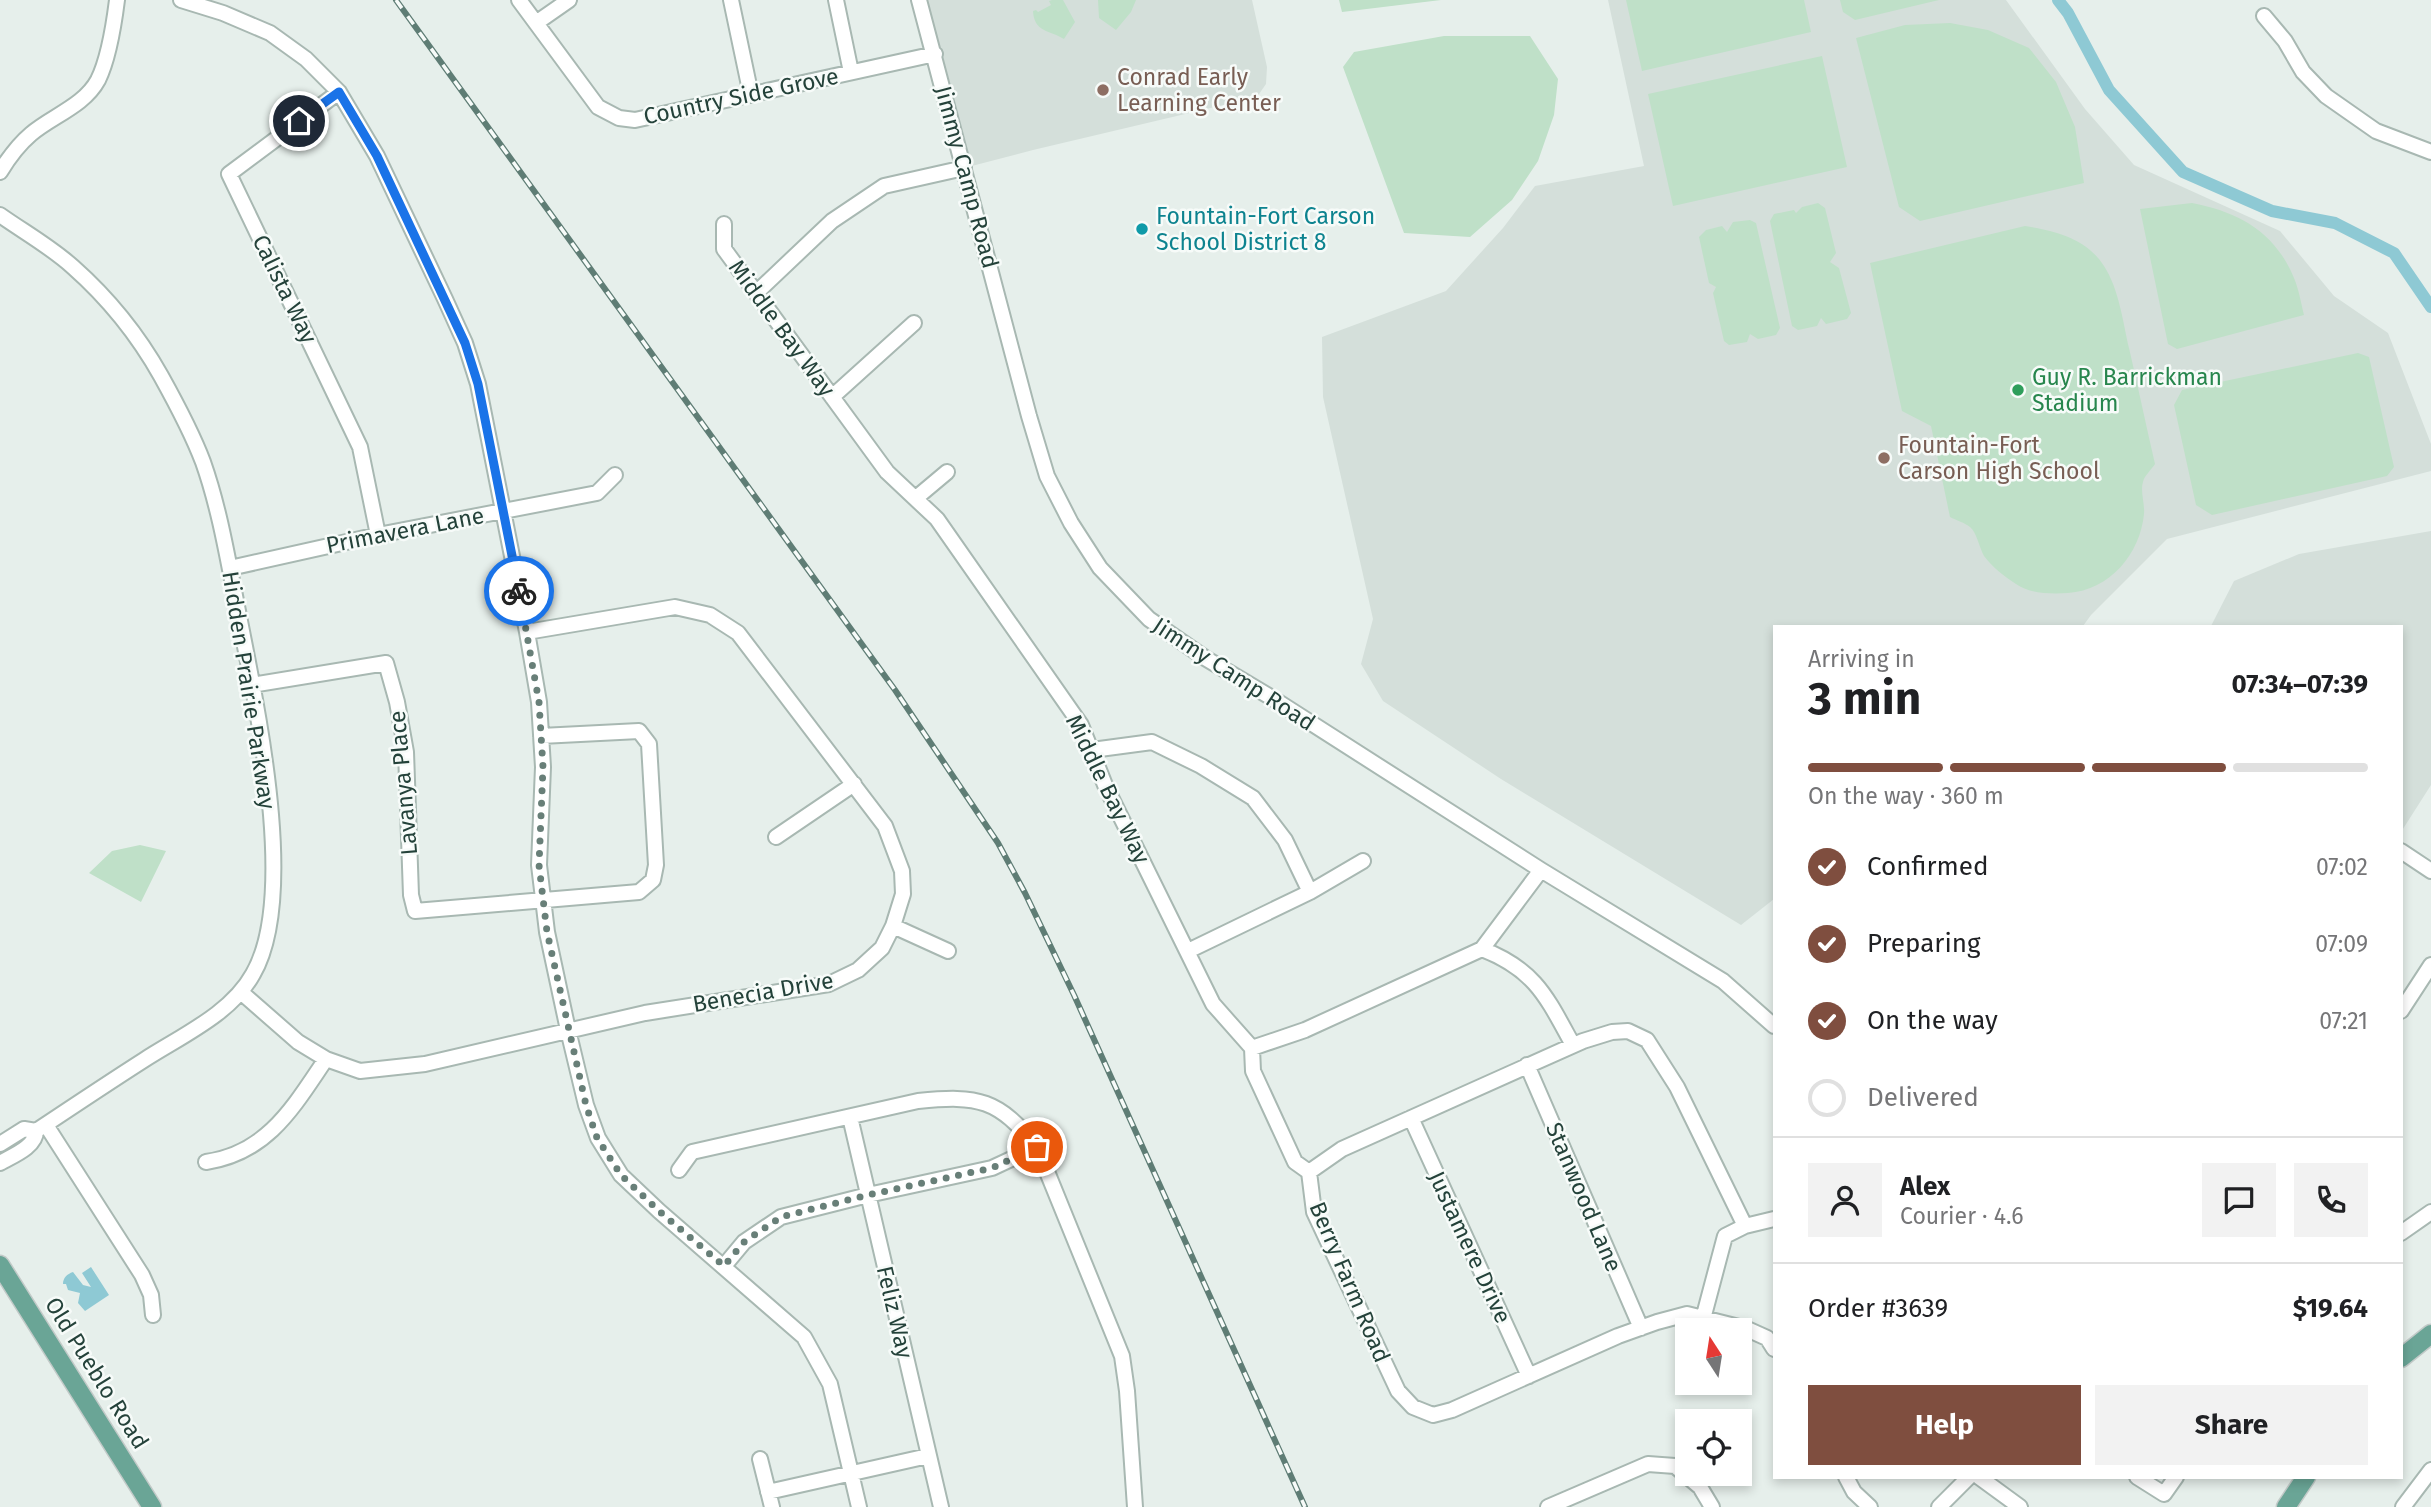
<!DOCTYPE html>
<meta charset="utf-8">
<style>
:root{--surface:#fff;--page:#f2f2f2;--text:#202124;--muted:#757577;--line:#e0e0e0;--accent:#7f4e3f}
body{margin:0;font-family:"Fira Sans",sans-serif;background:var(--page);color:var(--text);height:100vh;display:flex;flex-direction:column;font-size:26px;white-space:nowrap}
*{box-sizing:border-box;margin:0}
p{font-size:23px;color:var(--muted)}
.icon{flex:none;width:38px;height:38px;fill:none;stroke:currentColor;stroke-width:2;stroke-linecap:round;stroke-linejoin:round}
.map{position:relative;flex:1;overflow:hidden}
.details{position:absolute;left:1773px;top:625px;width:630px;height:854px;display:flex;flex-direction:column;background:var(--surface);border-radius:0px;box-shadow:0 4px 10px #0003}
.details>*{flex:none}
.needle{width:46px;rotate:348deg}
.tools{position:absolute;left:1675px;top:1318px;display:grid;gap:14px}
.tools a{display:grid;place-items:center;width:77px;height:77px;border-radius:0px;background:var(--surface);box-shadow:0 4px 10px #0003;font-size:35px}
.pin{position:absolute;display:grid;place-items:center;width:60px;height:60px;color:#fff;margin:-30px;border:4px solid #fff;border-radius:50%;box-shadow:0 2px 7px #0007}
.courier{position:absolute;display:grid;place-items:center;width:70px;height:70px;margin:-35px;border:5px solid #1a73e8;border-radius:50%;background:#fff;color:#222;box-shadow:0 2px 9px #0007}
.head em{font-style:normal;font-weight:700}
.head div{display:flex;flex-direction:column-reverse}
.head{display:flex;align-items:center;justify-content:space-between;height:119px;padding:0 35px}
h1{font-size:46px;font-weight:700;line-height:52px}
.bar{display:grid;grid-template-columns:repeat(4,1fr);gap:10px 7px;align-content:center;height:84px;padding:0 35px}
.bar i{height:9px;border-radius:5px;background:var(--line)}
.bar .on{background:var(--accent)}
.bar p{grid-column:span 4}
.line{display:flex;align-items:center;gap:18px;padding:0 35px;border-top:2px solid var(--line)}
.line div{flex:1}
.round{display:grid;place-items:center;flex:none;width:74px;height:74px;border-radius:0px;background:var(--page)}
ol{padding:0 35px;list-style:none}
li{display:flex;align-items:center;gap:21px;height:77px}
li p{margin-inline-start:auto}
li .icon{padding:7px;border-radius:50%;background:var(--accent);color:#fff;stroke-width:4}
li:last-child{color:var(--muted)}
li i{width:38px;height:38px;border:4px solid var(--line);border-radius:50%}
.primary-button{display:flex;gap:14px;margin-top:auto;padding:14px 35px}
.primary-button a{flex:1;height:80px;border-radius:0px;background:var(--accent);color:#fff;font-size:28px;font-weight:700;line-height:80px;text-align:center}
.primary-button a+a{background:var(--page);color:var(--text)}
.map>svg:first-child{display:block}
.built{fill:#d4dfda}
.green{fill:#bfe0c8}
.water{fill:#8ec9d4}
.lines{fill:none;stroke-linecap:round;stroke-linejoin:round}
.canal{stroke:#8ec9d4;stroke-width:12}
.minor-casing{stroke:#a8b8b2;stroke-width:18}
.major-casing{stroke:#c2cac8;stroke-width:21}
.minor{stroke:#fff;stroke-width:14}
.major{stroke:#6aa596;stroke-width:18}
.rail-casing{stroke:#5f7d75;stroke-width:6}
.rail{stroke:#f7fbf9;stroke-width:3.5;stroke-dasharray:10;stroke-linecap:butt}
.done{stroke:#687f78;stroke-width:7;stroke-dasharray:0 12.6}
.route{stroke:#1a73e8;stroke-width:9}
.education-dot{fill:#8d6e63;stroke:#f7fbf9;stroke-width:2.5}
.culture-dot{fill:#0f9aa8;stroke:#f7fbf9;stroke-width:2.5}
.leisure-dot{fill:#2e9e5b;stroke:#f7fbf9;stroke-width:2.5}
.labels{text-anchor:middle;stroke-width:5;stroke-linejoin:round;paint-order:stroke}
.education-label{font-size:23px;fill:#785e54;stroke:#f7fbf9;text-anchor:start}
.street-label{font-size:23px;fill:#24423a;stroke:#f7fbf9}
.culture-label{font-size:23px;fill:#0d838f;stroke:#f7fbf9;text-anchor:start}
.leisure-label{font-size:23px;fill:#27864d;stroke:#f7fbf9;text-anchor:start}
</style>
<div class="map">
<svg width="2431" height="1507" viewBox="0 0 2431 1507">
<rect width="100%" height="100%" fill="#e6efeb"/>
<path class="built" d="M919,0h333l15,67 -1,17 -9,13 -224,53 -69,18z
M1608,0h398l79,109 49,56 146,66 54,65 54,37 43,111v27l-264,68 -76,76 -8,11h-309v273l-33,26 -240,-146 -118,-78 -22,-37 12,-45 -50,-222 -1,-60 124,-46 57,-63 32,-42 109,-20z
M2431,531v254l-30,47v-206h-190l23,-45 65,-27z"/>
<path class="green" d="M1052,0h11l12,22 -11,17c-15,-9 -30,-7 -31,-28l3,-1 2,2 13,-7 -2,-4z
M1098,0h38l-5,12 -15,18 -17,-12z
M1339,0h102l-99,12z
M1626,0h178l7,32 -169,39z
M1840,0h99l-84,20 -12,-8z
M1950,23l38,7 41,18 27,34 19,45 9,56 -164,38 -21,-14 -43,-169 49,-13z
M1444,36h86l28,43 -4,36 -16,46 -26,39 -42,37 -66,-4 -61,-166 11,-15z
M1822,56l25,111 -174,39 -25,-112z
M1818,203l7,5 11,45 -6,9 9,6 12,45 -4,6 -21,5 -5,-6 -4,8 -19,4 -6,-4 -22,-105 4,-7 20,-4 2,3 6,-6z
M2192,203c47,9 83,29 102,75 5,12 7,25 10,37l-127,34 -9,-5 -28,-135z
M1750,220l6,3 24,105 -4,7 -18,4 -8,-5 -3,8 -18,3 -5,-4 -11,-48 3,-6 -7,-4 -10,-46 7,-7 16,-4 5,6 6,-10z
M2025,226c31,5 61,12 79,40 15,23 19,56 25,82 9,39 17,77 26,116 -3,5 -11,12 -12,18 -3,9 2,22 1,32 -4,40 -34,76 -76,79 -16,1 -38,1 -52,-9 -12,-8 -23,-16 -32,-28 -5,-9 -7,-23 -14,-29 -5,-4 -14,-7 -20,-10l-19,-91 -29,-15 -32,-148z
M2358,353l11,4 25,110 -7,9 -175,39 -16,-10 -22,-100 8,-15z
M140,845l26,6 -25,51 -52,-29 23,-22z"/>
<path class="water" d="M91,1267l18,28 -24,16 -7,-8 2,-10 -12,-3 -2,-6h-3c0,-6 4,-10 10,-12l10,13 8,2 -9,-14z"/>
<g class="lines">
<path class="canal" d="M2058,0l10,13 41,77 74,82 89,39 63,12 59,30 37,54"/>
<g class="minor-casing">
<path id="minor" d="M181,0l42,13 47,20 36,26 33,33 38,64 68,143 20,44 13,41 49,248 12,70 4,65 -4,98 8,67 21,98 18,75 12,33 23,37 38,36 145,126 26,47 29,123
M519,0l79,107 21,11 16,2 300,-66
M731,0l20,95
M836,0l15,72
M919,0l110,416 18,60 24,47 29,45 49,51 56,39 67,40 269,172 182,111 51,45
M2264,16l21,25 18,31 23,24 50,35 55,21
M536,23l33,-23
M339,92l-110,82 131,273 18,88
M0,172c8,-13 18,-27 31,-38 21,-18 53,-28 67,-54 11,-22 16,-56 19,-80
M0,215c24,17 51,32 73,52 35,31 65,68 88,109 15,27 31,57 42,86 18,51 26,105 37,159 17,88 58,275 13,353 -22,40 -72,62 -109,86 -36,23 -72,47 -108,71
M724,224v25l163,223 50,47 144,206 24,60 108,219 39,44 53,-18 177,-81 59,-79
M756,293l76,-72 52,-35 80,-18
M832,397l82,-74
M916,498l31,-26
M230,568l148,-33 219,-42 18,-18
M252,685l134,-22 11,39 9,50 5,143 4,16 224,-19 14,-12 3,-15 -7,-121 -10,-13 -98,5
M1092,750l60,-8 49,24 52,32 32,42 25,52
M776,837l78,-53
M2401,851l30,20
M893,926l55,25
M1482,949c54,21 65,49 91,96
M1188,951l122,-59 53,-31
M242,993l56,49 28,17 34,12 65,-7 220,-51 184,-29 29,-14 24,-22 11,-22 10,-32 -1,-23 -17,-45 -147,-193 -28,-18 -35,-8 -148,25
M2401,1011l30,-46
M1252,1048l1,23 42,91 14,10
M1527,1065l114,263
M850,1117l91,390
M1411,1118l118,258
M46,1125l96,150 9,20 2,20
M0,1144l24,-15 12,2c0,16 -24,25 -36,32
M206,1162c62,-9 88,-56 120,-103
M679,1170l13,-18 226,-51c61,-6 80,-2 119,46l85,209 5,35 8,116
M1745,1226l-68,-139 -30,-47 -19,-9 -16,1 -29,9 -241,108 -33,23 5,40 84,179 15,16 20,8 19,-5 166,-74 39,-14 30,-8 60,15 20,9 7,11
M2401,1233l30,-21
M724,1266l20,-24 37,-25 87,-22 124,-27 45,-21
M1703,1319l22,-83 20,-10 29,-7
M760,1459l12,48
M1846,1477l8,15 16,15
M1979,1477l41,30
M2137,1477l27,17 12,-17
M768,1492l160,-36
M1548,1507l100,-43 27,2 25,21 12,20
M1939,1507l30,-30
M2403,1507l28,-37"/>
</g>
<g class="major-casing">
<path id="major" d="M0,1265l152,242
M2401,1358l30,-24
M2286,1507l20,-30"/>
</g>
<use href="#minor" class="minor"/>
<use href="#major" class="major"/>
<g class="rail-casing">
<path id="rail" d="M396,0l499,690 103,153 27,50 49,102 231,512"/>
</g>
<use href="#rail" class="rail"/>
</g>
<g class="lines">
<path class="done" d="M519,591l20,111 4,65 -4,98 8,67 39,173 11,33 24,37 38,36 65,55 20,-24 37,-25 87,-22 124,-27 45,-21"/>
<path class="route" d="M299,121l40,-29 38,64 88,187 13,41 41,207"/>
</g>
<g class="education-dot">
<circle cx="1103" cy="90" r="7"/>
<circle cx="1884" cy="458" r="7"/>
</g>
<circle class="culture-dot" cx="1142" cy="229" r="7"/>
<circle class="leisure-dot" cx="2018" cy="390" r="7"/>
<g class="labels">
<g class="education-label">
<text x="1117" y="85">Conrad Early<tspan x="1117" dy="26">Learning Center</tspan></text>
<text x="1898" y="453">Fountain-Fort<tspan x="1898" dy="26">Carson High School</tspan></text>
</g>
<g class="street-label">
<text transform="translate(741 96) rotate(-12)" y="8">Country Side Grove</text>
<text transform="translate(967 177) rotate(75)" y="8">Jimmy Camp Road</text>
<text transform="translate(285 289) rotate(64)" y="8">Calista Way</text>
<text transform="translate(782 328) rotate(54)" y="8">Middle Bay Way</text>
<text transform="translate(405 530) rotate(-11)" y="8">Primavera Lane</text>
<text transform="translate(1234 674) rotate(33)" y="8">Jimmy Camp Road</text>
<text transform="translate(249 690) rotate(81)" y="8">Hidden Prairie Parkway</text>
<text transform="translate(403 783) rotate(-95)" y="8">Lavanya Place</text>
<text transform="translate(1108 789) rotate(64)" y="8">Middle Bay Way</text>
<text transform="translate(763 992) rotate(-10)" y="8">Benecia Drive</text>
<text transform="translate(1584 1197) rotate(67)" y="8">Stanwood Lane</text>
<text transform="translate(1470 1247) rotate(65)" y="8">Justamere Drive</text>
<text transform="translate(1350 1282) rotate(67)" y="8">Berry Farm Road</text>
<text transform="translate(895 1312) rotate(77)" y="8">Feliz Way</text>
<text transform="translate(97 1373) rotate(58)" y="8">Old Pueblo Road</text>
</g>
<g class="culture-label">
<text x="1156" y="224">Fountain-Fort Carson<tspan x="1156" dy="26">School District 8</tspan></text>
</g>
<g class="leisure-label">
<text x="2032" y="385">Guy R. Barrickman<tspan x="2032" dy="26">Stadium</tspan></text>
</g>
</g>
</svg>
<div class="tools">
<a><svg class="needle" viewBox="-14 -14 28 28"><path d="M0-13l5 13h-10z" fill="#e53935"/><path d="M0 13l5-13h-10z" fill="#757577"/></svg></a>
<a><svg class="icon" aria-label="locate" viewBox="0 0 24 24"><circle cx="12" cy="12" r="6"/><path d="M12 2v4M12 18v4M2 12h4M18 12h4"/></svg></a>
</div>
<div class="pin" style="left:1037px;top:1147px;background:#ea580c"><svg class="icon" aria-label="bag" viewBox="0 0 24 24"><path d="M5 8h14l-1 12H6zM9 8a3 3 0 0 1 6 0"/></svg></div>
<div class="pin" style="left:299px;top:121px;background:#1f2937"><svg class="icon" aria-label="home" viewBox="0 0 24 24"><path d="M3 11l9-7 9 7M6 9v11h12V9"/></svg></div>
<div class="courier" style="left:519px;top:591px"><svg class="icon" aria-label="bike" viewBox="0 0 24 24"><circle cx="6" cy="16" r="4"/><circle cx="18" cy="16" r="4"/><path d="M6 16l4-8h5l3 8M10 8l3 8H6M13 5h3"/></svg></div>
<section class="details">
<div class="head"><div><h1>3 min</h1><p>Arriving in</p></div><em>07:34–07:39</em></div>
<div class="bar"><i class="on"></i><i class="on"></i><i class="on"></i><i></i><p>On the way · 360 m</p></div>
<ol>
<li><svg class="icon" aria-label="check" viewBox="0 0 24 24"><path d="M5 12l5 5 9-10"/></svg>Confirmed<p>07:02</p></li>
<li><svg class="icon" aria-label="check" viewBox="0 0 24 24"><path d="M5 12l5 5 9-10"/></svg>Preparing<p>07:09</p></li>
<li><svg class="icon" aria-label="check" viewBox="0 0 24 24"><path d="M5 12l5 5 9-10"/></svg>On the way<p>07:21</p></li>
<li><i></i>Delivered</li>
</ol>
<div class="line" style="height:126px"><a class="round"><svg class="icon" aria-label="person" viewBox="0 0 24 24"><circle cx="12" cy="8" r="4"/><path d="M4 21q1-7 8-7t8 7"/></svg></a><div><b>Alex</b><p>Courier · 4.6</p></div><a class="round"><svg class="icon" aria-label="chat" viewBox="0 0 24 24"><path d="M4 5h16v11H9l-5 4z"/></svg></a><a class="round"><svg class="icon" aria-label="phone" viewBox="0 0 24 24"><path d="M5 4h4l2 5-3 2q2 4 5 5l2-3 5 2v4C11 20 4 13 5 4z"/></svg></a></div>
<div class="line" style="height:91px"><div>Order #3639</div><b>$19.64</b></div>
<div class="primary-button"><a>Help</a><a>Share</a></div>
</section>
</div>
